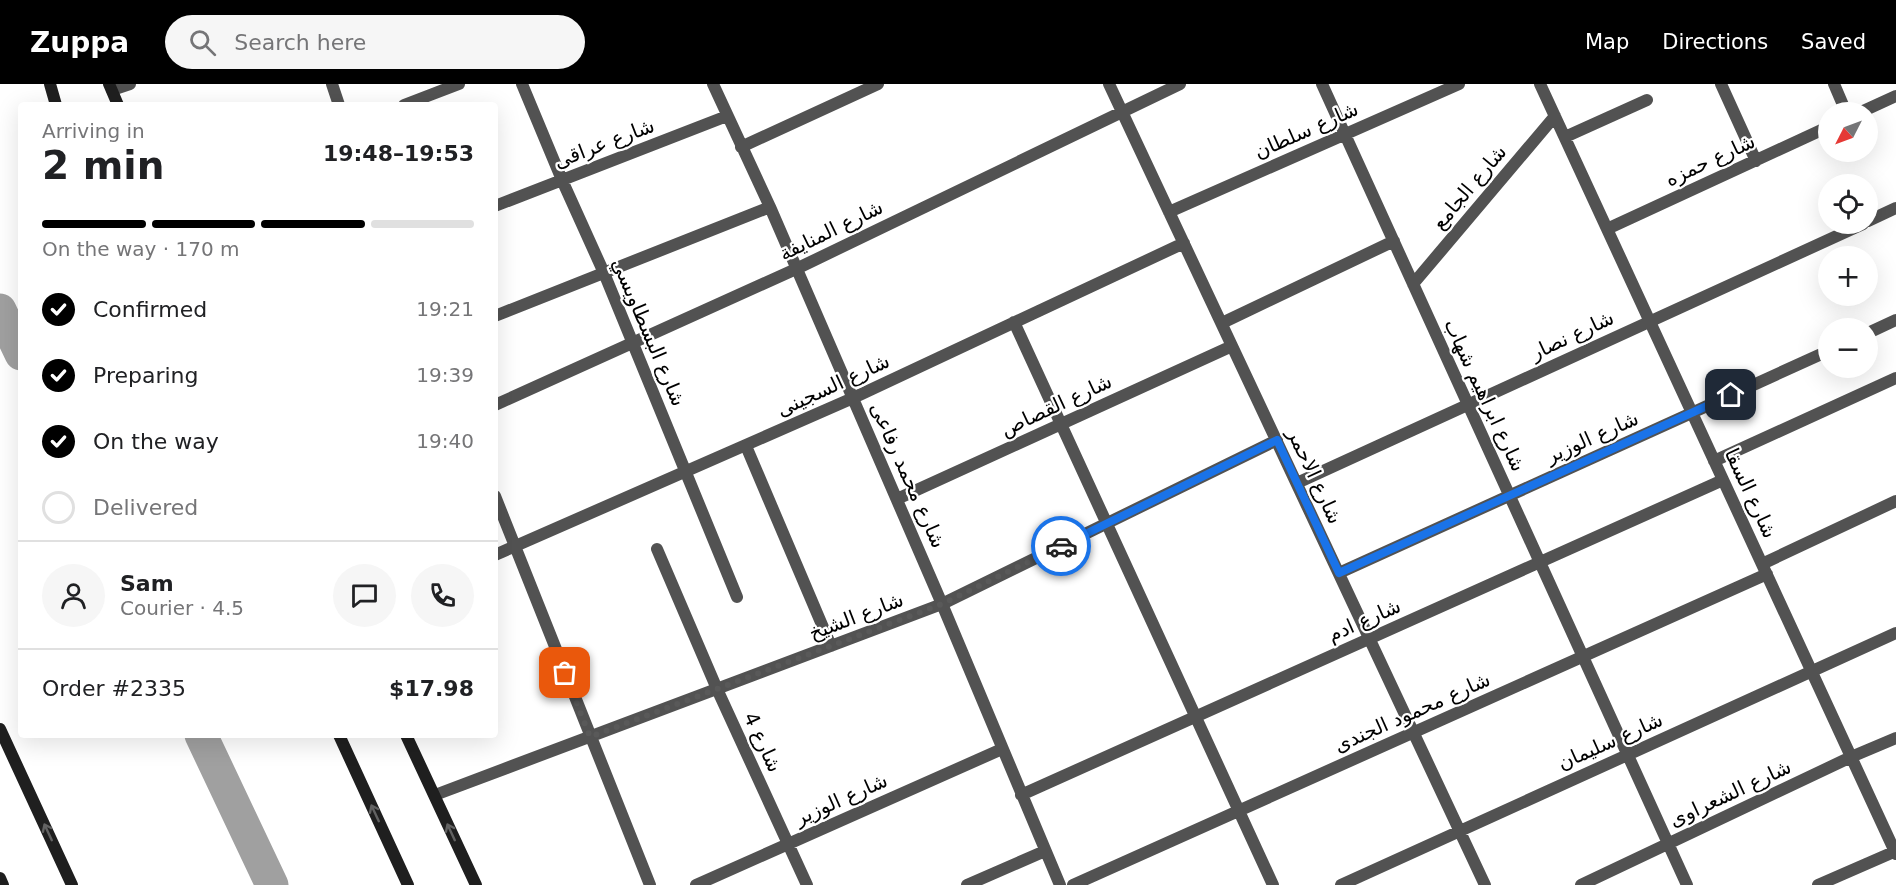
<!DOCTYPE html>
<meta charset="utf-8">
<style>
:root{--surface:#fff;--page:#f6f6f6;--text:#202124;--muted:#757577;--line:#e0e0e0;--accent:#000}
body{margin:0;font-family:"DejaVu Sans",Cairo,sans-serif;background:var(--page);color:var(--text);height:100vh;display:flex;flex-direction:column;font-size:22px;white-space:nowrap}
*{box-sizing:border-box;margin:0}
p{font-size:20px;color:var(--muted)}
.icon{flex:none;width:33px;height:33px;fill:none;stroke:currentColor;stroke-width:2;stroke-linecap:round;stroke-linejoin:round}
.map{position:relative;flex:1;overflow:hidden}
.side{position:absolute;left:18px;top:18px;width:480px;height:636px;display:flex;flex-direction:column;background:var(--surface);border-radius:6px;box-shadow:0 6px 24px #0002}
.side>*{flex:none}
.needle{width:39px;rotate:228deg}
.controls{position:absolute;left:1818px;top:18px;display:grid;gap:12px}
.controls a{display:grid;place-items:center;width:60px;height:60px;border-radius:50%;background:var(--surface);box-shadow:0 6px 24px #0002;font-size:30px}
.pin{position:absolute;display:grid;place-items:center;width:51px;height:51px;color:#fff;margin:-26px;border-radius:12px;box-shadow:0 3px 9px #0006}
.courier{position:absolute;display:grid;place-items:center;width:60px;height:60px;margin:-30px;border:4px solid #1a73e8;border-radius:50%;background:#fff;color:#222;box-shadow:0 2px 8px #0007}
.headline em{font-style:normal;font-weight:600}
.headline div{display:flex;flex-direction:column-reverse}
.headline{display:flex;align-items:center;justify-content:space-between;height:102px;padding:0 24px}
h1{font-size:39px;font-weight:600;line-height:45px}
.bar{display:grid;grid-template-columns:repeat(4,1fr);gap:9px 6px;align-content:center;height:72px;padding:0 24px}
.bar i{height:8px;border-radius:4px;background:var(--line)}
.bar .current{background:var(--accent)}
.bar p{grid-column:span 4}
.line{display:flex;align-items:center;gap:15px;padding:0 24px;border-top:2px solid var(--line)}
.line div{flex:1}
.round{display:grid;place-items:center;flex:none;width:63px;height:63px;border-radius:32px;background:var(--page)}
ol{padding:0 24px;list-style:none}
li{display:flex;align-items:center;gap:18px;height:66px}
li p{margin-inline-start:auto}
li .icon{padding:6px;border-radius:50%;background:var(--accent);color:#fff;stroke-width:4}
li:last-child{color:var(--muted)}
li i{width:33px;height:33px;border:3px solid var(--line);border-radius:50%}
header{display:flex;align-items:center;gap:36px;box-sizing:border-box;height:84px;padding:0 30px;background:var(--accent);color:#fff}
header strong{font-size:28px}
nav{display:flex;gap:33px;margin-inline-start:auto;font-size:21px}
.search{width:420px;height:54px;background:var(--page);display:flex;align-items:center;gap:15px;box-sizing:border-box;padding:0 21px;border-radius:33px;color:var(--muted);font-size:22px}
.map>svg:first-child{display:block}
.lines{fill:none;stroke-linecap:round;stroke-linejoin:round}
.canal{stroke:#a0a0a0;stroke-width:33}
.street{stroke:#525252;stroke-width:12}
.secondary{stroke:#1f1f1f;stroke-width:12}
.oneway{stroke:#626262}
.done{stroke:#595959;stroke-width:6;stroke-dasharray:0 10.8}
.route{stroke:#1a73e8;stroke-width:8}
.labels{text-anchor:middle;stroke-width:4.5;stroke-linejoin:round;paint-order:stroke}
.street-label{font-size:20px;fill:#000;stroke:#fff}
</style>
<header>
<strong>Zuppa</strong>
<div class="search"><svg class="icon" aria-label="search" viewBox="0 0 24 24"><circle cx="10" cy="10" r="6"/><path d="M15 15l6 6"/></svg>Search here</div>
<nav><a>Map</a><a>Directions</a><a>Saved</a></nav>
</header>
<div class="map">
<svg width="1896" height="801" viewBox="0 0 1896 801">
<rect width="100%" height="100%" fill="#fff"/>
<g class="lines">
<path class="canal" d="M0,226l21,44
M201,651l71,150"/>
<path class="street" d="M332,0l7,21
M522,0l40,96 42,93 133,324
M713,0l57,123 172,397 118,281
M1109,0l376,801
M1322,0l365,801
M1540,0l356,770
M1721,0l35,77
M1834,0l12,28
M112,6l18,-6
M404,21l55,-21
M1861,28l35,-16
M1565,53l82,-37
M741,63l137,-63
M495,122l232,-90
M1169,128l290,-128
M1868,137l28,-13
M1607,145l221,-102
M1413,200l142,-168
M495,232l275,-109
M1014,238l259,563
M1222,239l172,-82
M1868,249l28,-13
M495,321l301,-136 384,-185
M746,362l85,200
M1714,377l182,-83
M1297,399l566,-259
M495,412l155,389
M897,415l335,-153
M657,465l60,140 90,196
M495,471l358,-157 331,-155
M1762,480l134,-63
M1339,489l489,-222
M435,711l507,-191 335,-164
M1021,711l702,-315
M696,801l306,-136
M967,801l78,-34
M1073,801l694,-311
M1341,801l555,-252
M1581,801l270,-128 45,-19
M1818,801l78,-34"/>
<path class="secondary" d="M50,0l6,21
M109,0l9,21
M0,645l72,156
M339,651l69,150
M406,651l70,150
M0,794l3,7"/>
</g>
<defs><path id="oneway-shaft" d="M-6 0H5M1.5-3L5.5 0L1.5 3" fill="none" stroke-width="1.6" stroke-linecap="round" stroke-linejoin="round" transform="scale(1.5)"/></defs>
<g class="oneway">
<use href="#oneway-shaft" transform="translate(375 729) rotate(-115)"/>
<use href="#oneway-shaft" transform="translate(48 748) rotate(-115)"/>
<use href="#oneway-shaft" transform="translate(451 748) rotate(-115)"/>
</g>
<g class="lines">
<path class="done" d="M565,589l25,64 352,-133 119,-58"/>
<path class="route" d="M1061,462l216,-106 62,133 392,-178"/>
</g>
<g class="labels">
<g class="street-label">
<text transform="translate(1306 46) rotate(-24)" y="7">شارع سلطان</text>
<text transform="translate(604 59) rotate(-21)" y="7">شارع عراقى</text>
<text transform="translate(1710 76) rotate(-25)" y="7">شارع حمزه</text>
<text transform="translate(1469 103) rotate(-50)" y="7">شارع الجامع</text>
<text transform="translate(831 146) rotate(-26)" y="7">شارع المنايفة</text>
<text transform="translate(649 248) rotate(67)" y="7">شارع البسطاويسي</text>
<text transform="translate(1572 251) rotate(-25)" y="7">شارع نصار</text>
<text transform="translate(833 301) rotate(-25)" y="7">شارع السجينى</text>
<text transform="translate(1485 311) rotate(65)" y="7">شارع ابراهيم شهاب</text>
<text transform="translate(1056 321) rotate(-25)" y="7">شارع القصاص</text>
<text transform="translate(1592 353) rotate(-24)" y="7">شارع الوزير</text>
<text transform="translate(908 391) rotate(66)" y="7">شارع محمد رفاعى</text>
<text transform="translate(1315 392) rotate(65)" y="7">شارع الاحمر</text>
<text transform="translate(1751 409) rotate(65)" y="7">شارع السقا</text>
<text transform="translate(856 532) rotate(-21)" y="7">شارع الشيخ</text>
<text transform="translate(1364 536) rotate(-24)" y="7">شارع ادم</text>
<text transform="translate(1412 628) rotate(-24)" y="7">شارع محمود الجندى</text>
<text transform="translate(1610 657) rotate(-24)" y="7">شارع سليمان</text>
<text transform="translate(763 658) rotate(65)" y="7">شارع 4</text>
<text transform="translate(1730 709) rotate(-25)" y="7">شارع الشعراوى</text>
<text transform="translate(841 715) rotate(-24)" y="7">شارع الوزير</text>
</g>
</g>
</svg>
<div class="controls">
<a><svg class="needle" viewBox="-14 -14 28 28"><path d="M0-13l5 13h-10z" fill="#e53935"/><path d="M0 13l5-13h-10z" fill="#757577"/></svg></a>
<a><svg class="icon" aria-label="locate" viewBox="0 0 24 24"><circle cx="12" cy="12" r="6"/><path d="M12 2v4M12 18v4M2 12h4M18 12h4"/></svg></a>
<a>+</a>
<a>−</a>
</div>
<div class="pin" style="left:565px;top:589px;background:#ea580c"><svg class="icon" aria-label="bag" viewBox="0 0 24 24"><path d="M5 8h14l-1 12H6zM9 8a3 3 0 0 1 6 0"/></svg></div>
<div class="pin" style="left:1731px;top:311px;background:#1f2937"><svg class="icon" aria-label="home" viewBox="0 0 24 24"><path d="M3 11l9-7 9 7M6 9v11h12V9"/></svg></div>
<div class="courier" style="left:1061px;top:462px"><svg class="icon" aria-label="car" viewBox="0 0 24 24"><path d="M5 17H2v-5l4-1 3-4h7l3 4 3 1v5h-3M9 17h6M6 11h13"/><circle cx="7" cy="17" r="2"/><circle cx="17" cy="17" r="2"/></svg></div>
<section class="side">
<div class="headline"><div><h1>2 min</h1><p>Arriving in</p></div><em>19:48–19:53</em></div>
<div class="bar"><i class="current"></i><i class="current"></i><i class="current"></i><i></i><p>On the way · 170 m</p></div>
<ol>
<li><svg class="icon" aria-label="check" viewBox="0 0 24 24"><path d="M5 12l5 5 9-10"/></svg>Confirmed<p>19:21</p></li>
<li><svg class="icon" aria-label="check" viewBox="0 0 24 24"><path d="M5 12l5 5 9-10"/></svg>Preparing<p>19:39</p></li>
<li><svg class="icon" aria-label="check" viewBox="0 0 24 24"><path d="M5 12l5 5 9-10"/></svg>On the way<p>19:40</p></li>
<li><i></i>Delivered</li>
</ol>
<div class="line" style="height:108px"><a class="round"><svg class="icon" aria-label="person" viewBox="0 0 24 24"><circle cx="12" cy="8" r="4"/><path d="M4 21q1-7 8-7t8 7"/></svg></a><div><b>Sam</b><p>Courier · 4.5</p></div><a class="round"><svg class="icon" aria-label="chat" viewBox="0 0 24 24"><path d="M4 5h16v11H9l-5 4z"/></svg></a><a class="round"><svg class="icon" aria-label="phone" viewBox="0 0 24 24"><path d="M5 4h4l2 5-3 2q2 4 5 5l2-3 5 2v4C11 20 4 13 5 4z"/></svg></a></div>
<div class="line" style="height:78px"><div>Order #2335</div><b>$17.98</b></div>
</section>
</div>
